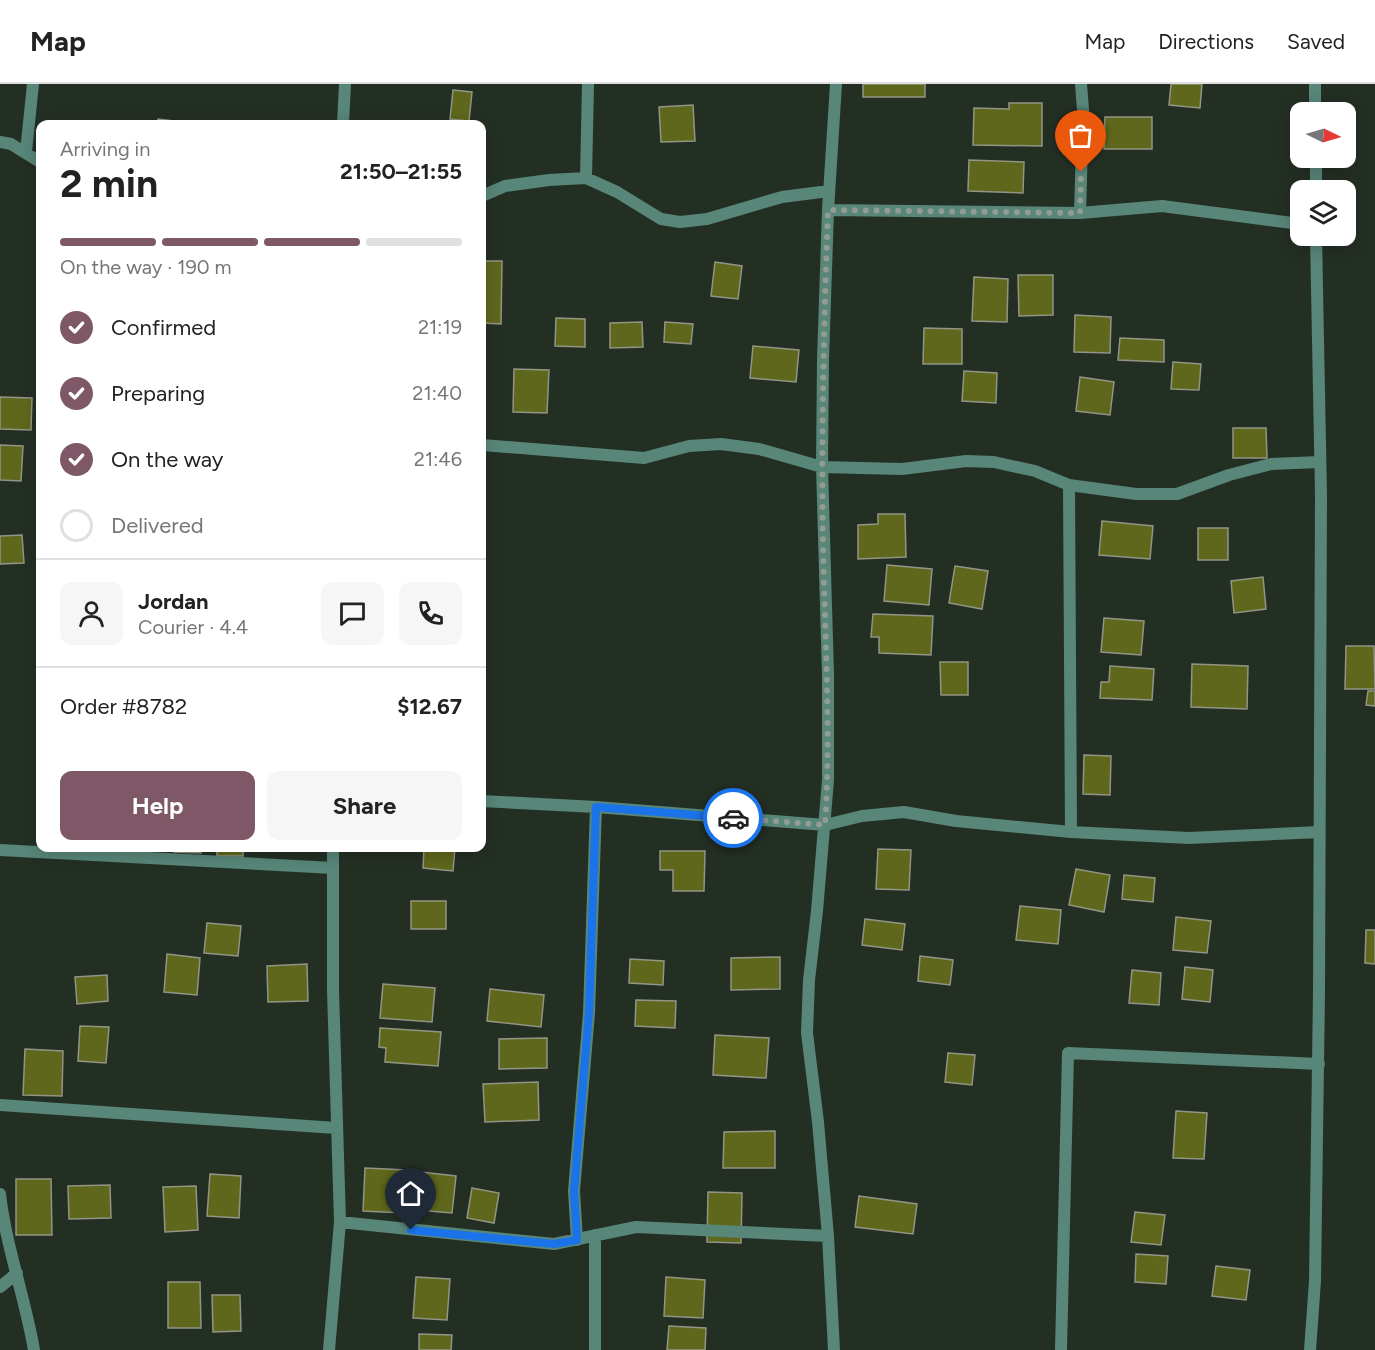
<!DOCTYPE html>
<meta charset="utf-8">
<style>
:root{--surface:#fff;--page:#f6f6f6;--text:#222;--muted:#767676;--line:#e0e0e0;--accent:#7e5866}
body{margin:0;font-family:Figtree,sans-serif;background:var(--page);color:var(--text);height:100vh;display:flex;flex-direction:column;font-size:22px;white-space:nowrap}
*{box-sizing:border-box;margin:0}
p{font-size:20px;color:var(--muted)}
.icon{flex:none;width:33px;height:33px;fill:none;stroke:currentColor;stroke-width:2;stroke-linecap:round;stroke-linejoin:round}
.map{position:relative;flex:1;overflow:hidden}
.details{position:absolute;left:36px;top:36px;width:450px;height:732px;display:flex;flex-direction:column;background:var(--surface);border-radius:12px;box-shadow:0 3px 15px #0003}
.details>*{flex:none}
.needle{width:39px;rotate:95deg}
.controls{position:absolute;left:1290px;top:18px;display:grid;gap:12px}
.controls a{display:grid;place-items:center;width:66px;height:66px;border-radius:12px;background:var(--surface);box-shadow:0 3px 15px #0003;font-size:30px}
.pin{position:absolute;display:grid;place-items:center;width:51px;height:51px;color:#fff;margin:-62px -26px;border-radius:50% 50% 50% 0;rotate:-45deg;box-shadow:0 0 6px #0007}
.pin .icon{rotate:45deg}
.courier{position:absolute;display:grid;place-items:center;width:60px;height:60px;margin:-30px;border:4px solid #1a73e8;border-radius:50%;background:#fff;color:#222;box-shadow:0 2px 8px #0007}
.summary em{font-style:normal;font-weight:700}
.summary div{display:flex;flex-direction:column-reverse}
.summary{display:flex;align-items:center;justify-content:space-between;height:102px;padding:0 24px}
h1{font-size:39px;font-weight:700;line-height:45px}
.bar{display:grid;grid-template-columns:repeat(4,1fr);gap:9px 6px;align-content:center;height:72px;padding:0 24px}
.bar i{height:8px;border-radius:4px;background:var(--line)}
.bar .current{background:var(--accent)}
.bar p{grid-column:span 4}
.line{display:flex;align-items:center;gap:15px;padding:0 24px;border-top:2px solid var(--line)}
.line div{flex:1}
.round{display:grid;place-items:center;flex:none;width:63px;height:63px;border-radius:12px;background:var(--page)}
ol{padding:0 24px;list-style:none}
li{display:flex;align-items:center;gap:18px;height:66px}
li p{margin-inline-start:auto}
li .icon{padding:6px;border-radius:50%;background:var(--accent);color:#fff;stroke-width:4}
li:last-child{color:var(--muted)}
li i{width:33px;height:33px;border:3px solid var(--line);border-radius:50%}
.action{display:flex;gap:12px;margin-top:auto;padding:12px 24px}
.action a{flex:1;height:69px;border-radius:12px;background:var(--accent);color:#fff;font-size:24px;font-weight:700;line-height:69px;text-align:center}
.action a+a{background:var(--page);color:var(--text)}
header{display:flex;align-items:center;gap:36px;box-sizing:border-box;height:84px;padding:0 30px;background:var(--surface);border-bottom:2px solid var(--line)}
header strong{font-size:28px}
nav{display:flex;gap:33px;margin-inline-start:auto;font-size:21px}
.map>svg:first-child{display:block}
.building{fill:#5f671c;stroke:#929584;stroke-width:1.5}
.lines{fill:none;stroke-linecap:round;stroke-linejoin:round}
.street{stroke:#588679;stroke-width:12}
.done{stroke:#939c93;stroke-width:6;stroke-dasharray:0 10.8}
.route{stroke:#1a73e8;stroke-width:8}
</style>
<header>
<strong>Map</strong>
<nav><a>Map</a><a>Directions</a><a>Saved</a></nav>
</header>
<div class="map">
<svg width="1375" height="1266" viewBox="0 0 1375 1266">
<rect width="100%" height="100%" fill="#242f24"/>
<path class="building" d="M863,0h62v13h-62z
M1171,0h31l-2,24 -31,-3z
M453,6l19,2 -3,29 -19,-2z
M1009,19h33v43l-69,-1 1,-37 35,1z
M693,21l2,36 -34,1 -2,-35z
M1105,33h47v32h-48z
M158,35l32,4v1h-33z
M969,76l55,2 -1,31 -55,-2z
M482,177h20l-1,63 -19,-1z
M715,178l27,4 -4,33 -27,-3z
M1018,191h35v40l-34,1z
M974,193l34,2 -1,43 -35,-1z
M1075,231l36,2 -1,36 -36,-1z
M556,234l29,1v28l-30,-1z
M642,238l1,25 -33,1v-25z
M665,238l28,2 -2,20 -27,-2z
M924,244l38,1v35h-39z
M1120,254l44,2v22l-46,-2z
M753,262l46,4 -3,32 -46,-4z
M1173,278l28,2 -2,26 -28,-1z
M514,285l35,1 -2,43 -34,-1z
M964,287l33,2 -1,30 -34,-2z
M1080,293l34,5 -4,33 -34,-4z
M0,313l32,1 -1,32 -31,-1z
M1233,344h33l1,30h-34z
M0,361l23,1 -2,35 -21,-1z
M878,430h27l1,43 -48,2v-34l20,-1z
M1102,437l51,5 -3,33 -51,-4z
M1198,444h30v32h-30z
M22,451l2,28 -24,1v-28z
M887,481l45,4 -3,36 -45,-4z
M955,482l33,5 -6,38 -33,-6z
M1263,493l3,32 -32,4 -3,-32z
M873,530l60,2 -2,39 -52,-2v-16h-8z
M1104,534l40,3 -3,34 -40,-3z
M1346,562h28l1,43h-30z
M940,578h28v33h-27z
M1192,580l56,2 -1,43 -56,-2z
M1110,582l44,3 -2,31 -52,-2 1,-16h8z
M1368,607h7v15l-9,-1z
M1084,671l27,1 -1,39 -27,-1z
M174,764h28l-1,5 -27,-1z
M217,764h26v8h-26z
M424,764h31l-2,23 -30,-3z
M878,765l33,1 -2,40 -33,-1z
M660,767h45l-1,40h-31v-21h-13z
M1076,785l34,6 -6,37 -35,-7z
M1124,791l31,3 -2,24 -31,-3z
M411,817h35v28h-35z
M1020,822l41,4 -3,34 -42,-4z
M1176,833l35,4 -4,32 -34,-3z
M865,835l40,5 -3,26 -40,-5z
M207,839l34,3 -3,30 -34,-3z
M1366,846h9v34l-10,-1z
M167,870l33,4 -3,37 -33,-3z
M920,872l33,4 -3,25 -32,-4z
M780,873v32l-49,1v-32z
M630,875l34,2 -1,24 -34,-2z
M307,880l1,37 -40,1 -1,-36z
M1185,883l28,3 -3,32 -28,-3z
M1132,886l29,3 -2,32 -30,-2z
M107,891l1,26 -31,3 -2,-27z
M383,900l52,4 -3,34 -52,-4z
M490,905l54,6 -3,32 -54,-6z
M636,916l40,1 -1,27 -40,-2z
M80,942l29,1 -3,36 -28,-2z
M380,944l61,4 -3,34 -53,-4 1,-14 -7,-1z
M715,951l54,3 -3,40 -53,-3z
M547,954v30l-48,1v-30z
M25,965l38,2 -1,45 -39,-1z
M948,969l27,2 -3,30 -27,-3z
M538,998l1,38 -54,2 -2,-38z
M1176,1027l31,2 -3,46 -31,-1z
M775,1047v37h-52l1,-36z
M365,1084l41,2 -2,43 -41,-2z
M421,1088l35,4 -4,37 -34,-3z
M210,1090l31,2 -2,42 -32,-2z
M16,1095h35l1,56h-36z
M110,1101l1,33 -42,1 -1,-33z
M196,1102l2,44 -33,2 -2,-45z
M472,1104l27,5 -5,30 -27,-5z
M708,1108l34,1 -1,50 -34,-1z
M859,1112l58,8 -4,30 -58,-7z
M1135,1128l30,3 -4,30 -30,-3z
M1136,1170l32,2 -2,28 -31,-2z
M1216,1182l34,4 -4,30 -34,-4z
M416,1193l34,2 -3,41 -34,-2z
M666,1193l39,3 -2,38 -39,-2z
M168,1198h32l1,46h-33z
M212,1211h28l1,36 -28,1z
M669,1242l37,2 -1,22h-38z
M419,1250l33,1 -1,15h-32z"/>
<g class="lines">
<path class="street" d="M1315,0v28
M343,40l2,-40
M0,58l11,2 29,18
M26,68l7,-68
M1316,74v32
M586,94l2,-94
M482,112l23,-10 44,-6 37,-2 31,14 44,27 19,3 27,-3 75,-22 47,-6
M828,126l252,3 82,-7 138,18
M1080,129l3,-103 -2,-26
M482,361l162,13 45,-12 32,-2 38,5 63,18 80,2 64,-8 28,1 41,9 34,14 67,9h41l52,-19 42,-11 49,-2
M1069,401l2,347
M482,717l114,6 229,18 37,-9 42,-4 52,9 115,11 118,6 130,-6
M0,766l333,18
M0,1021l336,23
M0,1110c6,53 25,103 34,156
M340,1138l214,22 82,-17 192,9
M595,1151v115
M577,1156l-3,-49 15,-178 7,-206
M0,1203l17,-14
M329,1266l11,-128 -7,-232v-142
M834,1266l-6,-114 -10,-114 -11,-89 2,-53 8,-69 11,-131v-105l-6,-208 1,-107 5,-150 8,-126
M1061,1266l7,-297 251,11
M1310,1266l5,-69 4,-289 2,-497 -5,-259"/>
</g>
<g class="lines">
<path class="done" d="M733,734l92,7c6,-93 0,-185 -2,-278 -2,-113 1,-225 5,-337l252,3 1,-41"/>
<path class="route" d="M411,1146l143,14 23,-4 -3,-49 15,-179 7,-205 137,11"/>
</g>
</svg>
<div class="controls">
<a><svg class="needle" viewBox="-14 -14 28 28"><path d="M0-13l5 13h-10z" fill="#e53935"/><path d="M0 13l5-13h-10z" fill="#767676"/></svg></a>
<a><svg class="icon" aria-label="layers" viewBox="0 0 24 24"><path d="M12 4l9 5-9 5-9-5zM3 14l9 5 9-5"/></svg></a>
</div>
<div class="pin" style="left:1081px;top:88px;background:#ea580c"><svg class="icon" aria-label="bag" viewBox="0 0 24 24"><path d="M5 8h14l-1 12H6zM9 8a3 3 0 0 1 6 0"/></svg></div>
<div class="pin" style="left:411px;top:1146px;background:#1f2937"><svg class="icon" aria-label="home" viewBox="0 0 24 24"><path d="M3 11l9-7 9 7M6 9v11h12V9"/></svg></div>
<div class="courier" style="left:733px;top:734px"><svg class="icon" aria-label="car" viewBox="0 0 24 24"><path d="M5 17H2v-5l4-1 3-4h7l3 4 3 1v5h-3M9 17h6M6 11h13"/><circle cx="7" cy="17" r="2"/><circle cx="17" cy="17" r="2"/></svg></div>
<section class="details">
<div class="summary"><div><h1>2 min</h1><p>Arriving in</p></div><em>21:50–21:55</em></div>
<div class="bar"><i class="current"></i><i class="current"></i><i class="current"></i><i></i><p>On the way · 190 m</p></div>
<ol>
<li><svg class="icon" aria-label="check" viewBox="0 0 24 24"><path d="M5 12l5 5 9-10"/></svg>Confirmed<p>21:19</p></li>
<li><svg class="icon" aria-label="check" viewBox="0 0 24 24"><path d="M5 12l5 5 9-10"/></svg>Preparing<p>21:40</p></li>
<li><svg class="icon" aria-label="check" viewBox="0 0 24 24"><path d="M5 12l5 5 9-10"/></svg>On the way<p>21:46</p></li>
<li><i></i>Delivered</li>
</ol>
<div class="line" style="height:108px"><a class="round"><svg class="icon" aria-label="person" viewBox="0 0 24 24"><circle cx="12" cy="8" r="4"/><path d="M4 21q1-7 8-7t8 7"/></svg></a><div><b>Jordan</b><p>Courier · 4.4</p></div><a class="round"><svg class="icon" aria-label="chat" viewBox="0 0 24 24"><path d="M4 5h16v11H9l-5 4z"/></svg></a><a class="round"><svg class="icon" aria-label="phone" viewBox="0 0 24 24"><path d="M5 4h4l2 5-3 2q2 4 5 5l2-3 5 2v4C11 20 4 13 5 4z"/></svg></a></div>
<div class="line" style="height:78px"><div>Order #8782</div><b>$12.67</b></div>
<div class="action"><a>Help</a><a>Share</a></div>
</section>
</div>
